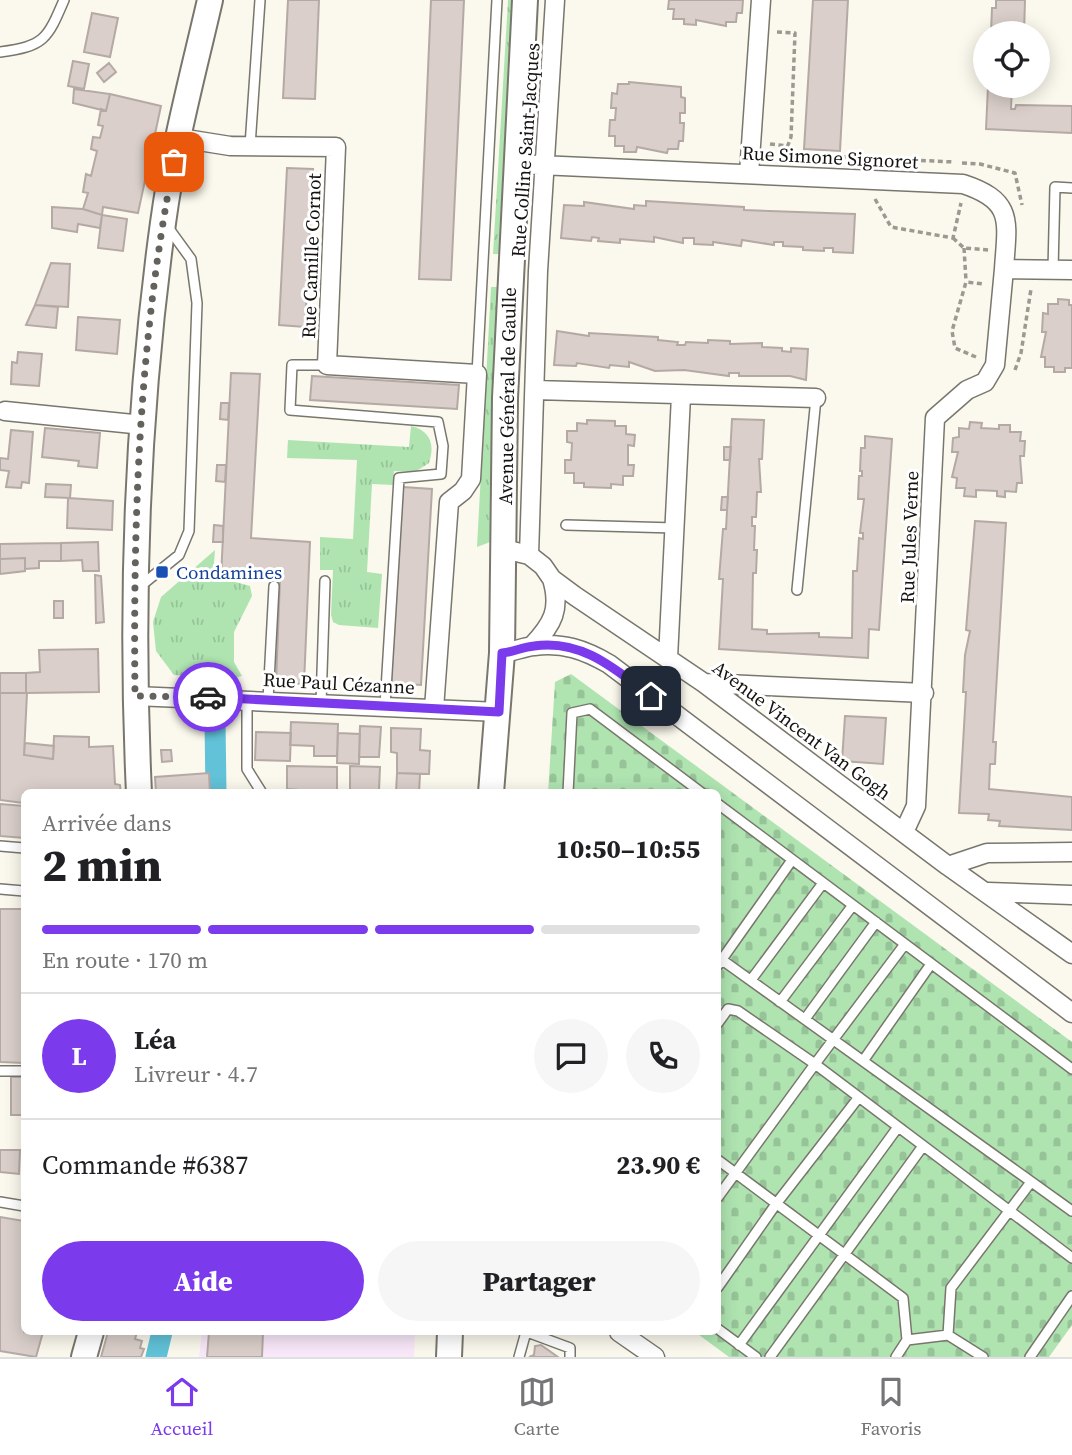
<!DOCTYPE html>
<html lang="fr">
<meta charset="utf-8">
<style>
:root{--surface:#fff;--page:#f6f6f6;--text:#202124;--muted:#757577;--line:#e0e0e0;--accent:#7c3aed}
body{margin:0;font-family:"Source Serif 4",serif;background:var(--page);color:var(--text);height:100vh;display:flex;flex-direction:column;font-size:26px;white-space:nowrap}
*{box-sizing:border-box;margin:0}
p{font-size:23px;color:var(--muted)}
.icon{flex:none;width:38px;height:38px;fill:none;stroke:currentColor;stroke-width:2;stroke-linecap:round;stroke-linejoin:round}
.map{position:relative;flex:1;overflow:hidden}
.side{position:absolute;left:21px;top:789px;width:700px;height:546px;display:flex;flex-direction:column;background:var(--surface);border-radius:10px;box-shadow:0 4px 18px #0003}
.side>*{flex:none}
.fabs{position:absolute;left:973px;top:21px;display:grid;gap:14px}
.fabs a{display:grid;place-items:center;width:77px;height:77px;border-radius:50%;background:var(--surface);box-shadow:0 4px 18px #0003;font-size:35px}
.pin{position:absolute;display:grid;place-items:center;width:60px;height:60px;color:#fff;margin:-30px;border-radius:14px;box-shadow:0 4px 10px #0006}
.courier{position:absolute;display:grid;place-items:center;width:70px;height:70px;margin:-35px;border:5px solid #7c3aed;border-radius:50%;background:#fff;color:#222;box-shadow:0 2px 9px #0007}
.headline em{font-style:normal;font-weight:800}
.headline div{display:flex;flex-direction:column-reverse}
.headline{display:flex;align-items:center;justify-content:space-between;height:119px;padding:0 21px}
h1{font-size:46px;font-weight:800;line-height:52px}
.bar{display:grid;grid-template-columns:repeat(4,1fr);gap:10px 7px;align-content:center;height:84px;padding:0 21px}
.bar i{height:9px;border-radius:5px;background:var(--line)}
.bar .on{background:var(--accent)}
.bar p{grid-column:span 4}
.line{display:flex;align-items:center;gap:18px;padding:0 21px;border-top:2px solid var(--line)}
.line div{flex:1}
.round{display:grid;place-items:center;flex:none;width:74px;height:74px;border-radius:37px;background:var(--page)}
.action{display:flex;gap:14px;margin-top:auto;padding:14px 21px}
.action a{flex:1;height:80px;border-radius:42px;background:var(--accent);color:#fff;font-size:28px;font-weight:800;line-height:80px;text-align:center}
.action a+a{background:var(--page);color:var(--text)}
.dock{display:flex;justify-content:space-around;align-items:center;height:98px;border-top:2px solid var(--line);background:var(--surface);font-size:19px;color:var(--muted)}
.dock a{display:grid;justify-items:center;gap:4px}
.dock .on{color:var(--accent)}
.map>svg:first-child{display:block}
.education{fill:#f9e8f9}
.grass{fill:url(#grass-tufts)}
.cemetery{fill:url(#cemetery-stones)}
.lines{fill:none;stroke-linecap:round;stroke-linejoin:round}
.canal{stroke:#61c2d8;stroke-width:21}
.building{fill:#dacfca;stroke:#b5a9a5;stroke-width:2}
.lane-casing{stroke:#79776d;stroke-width:12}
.street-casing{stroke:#79776d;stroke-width:21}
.secondary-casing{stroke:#79776d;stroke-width:28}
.path{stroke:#9c9992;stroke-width:3.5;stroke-dasharray:5 3.5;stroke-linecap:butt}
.lane{stroke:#fff;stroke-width:9}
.street{stroke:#fff;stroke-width:18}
.secondary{stroke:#fff;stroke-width:24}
.done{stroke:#64625d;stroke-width:7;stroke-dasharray:0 12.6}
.route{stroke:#7c3aed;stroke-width:9}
.transit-dot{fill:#1a4fb4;stroke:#fff;stroke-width:2.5}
.labels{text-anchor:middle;stroke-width:6;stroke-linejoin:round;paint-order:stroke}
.street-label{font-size:19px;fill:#13120f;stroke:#fff}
.transit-label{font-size:19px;fill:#164399;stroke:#fff;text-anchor:start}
</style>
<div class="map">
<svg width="1072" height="1357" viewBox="0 0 1072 1357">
<defs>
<pattern id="grass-tufts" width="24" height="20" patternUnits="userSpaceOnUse" patternTransform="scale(1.75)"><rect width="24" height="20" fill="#afe4b1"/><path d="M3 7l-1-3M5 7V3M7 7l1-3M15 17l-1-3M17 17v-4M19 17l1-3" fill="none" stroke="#96c397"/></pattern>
<pattern id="cemetery-stones" width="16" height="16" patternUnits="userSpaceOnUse" patternTransform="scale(1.75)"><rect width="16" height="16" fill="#afe4b1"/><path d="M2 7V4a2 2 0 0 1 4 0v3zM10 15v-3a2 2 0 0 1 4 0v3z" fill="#96c397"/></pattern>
</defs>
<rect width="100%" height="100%" fill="#fbf8ed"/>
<path class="education" d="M202,1332h213l-1,25h-215z"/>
<path class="grass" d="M508,0h8l-15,254h-8z
M491,287h8l-6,254 -16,6z
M411,426c20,5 24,19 18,37l-14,9 -21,-1 -1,14 -21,-1 -5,88 15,2 -4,54 -39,-3 -6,-3 -2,-7 2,-45h-13v-33l33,2 4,-79 -70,-2 1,-18 121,7z
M215,550l-2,26 37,10 2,10 -18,36v30l8,14 -11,3 -57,-4 -18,-24 -3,-29 8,-25z"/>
<path class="cemetery" d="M571,674l501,368v283l-23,32h-320l-34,-25h23v-539h-170l7,-111z"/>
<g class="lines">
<path class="canal" d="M215,722l1,71
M156,1357l6,-25"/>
</g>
<path class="building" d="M288,0h31l-4,99 -32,-1z
M431,0h33l-13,280 -32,-1z
M669,0h74l-1,13h-5l-1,9h-10v4l-30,-6v5l-12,-1v-5h-11l1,-10h-6z
M813,0h35l-8,151 -36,-2z
M996,0h29l-1,33h-33l1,-25h4z
M92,13l26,5 -8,39 -26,-5z
M73,61l16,3 -5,25 -16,-3z
M109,63l7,9 -12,10 -7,-9z
M629,82l52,5v10l4,1v15h-5v10h4l-1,18h-4l-1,8h-10l-1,4 -30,-6 -1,5h-12v-6h-9v-10h-6l1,-16h5l1,-12h-5l1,-15 5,1 1,-10h11z
M988,86h24l-1,23h4l1,-4 56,1v27l-86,-4z
M74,89l36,5 -4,17 -33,-8z
M110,94l51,12 -23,107 -35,-6 -1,8 -19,-6 5,-16 -5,-1 3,-18 5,2 6,-25 -6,-2 2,-12 7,1 3,-12 -5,-1 3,-16 5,2z
M287,168l26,1 -8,158 -26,-2z
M646,201l98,6v3l111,4 -2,39 -20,-1v-4h-9v3l-21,-1v-3l-20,-1v-4h-9v3l-32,-5 -1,6 -28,-4v3l-19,-1v-6h-11v5l-29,-6v5l-34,-3v4l-22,-2 1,-3 -7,-1 -1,4 -30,-3 3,-33 20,1v-4l50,7v-4l12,1z
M52,207l31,2 19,6 -2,13 -22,-4 -1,8 -25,-4z
M102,215l25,4 -4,32 -25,-3z
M51,263l19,1 -2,43 -33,-2z
M1058,299l11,1v5h3v63h-7v4h-11v-5h-9v-10h-4l5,-25h-4l1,-19 5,1v-10h10z
M35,305l23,2 -2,21 -30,-3z
M78,317l42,3 -3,34 -41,-4z
M557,331l32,5v-3l69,4v3l20,2 -1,3h8l1,-3 22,1v-3l22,1v3l32,-1v4l20,1v3l9,1v-4l17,1 -2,31 -16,-4h-51v-3h-10v3l-45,-6 -29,1 -26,-9v5l-19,-2 -1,3 -32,-5 -1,3 -22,-1z
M18,352l24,2 -3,32 -28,-2 1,-22 5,1z
M231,373l29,1 -9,164 59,4 -6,142 -28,-1 4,-103 -59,-3z
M312,376l147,9 -2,24 -147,-9z
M221,403h8l-1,17 -8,-1z
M732,419l32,1 -2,39h-3l2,33h-4l-1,25h-4v9h3l-1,24h3l-1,23h-3l-1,56 15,1v4l52,-1v4l33,1 1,-67h4l2,-33 4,1v-6h-3l4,-34h-6l1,-23h3v-5h-2l1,-23h4v-12l27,3 -13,191 -10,-1 -1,29 -149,-9 4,-70h-4l4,-50h3z
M587,420l28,1v5h11v8l9,1 -1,11 -6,-1v20h6l-1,11h-10v9l-12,-1v4l-27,-1v-4h-10v-10h-9v-13h6l1,-17 -5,-1v-11h10v-8l10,1z
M970,422l12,1 -1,5 18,1v-4h11v7h11l-1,9h5l-1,15h-4l2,27h-5l-1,9 -11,-1v6l-8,-1v-5l-21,-1v7l-12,-1 1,-8h-9l1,-10 -5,-1 6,-25h-6l1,-14 6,-1v-9l10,1z
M45,428l55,5 -3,35 -19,-2 1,-5 -37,-4z
M11,430l22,2 -4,51 -7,-1 -1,6 -15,-1 3,-16 -9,-1v-12l8,1z
M724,447h7l-1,13h-6z
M217,465h9l-1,17 -9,-1z
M46,484l25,1 -1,13 -25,-1z
M403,487l29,2 -11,196 -30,-2z
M722,497h6l-1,13h-6z
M68,498l45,3 -1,29 -45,-2z
M975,521l31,2 -13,219h3l-1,22h-5l-1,25 83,8v33l-73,-4 1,-5 -12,-1 1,-6 -30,-1 7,-121h-3l2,-37 5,-24 -4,-1z
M214,525l9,1v16h-10z
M98,542l1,29h-16l-1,-11 -21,1v-18z
M61,543v18h-22v7l-14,1v-11l-25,1v-15z
M25,558v13l-25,3v-15z
M95,575l6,1 3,46 -8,1z
M54,601h9v17h-9z
M98,649l1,43 -73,1v-20l14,-1 -1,-22z
M0,673h26v20h-26z
M0,693h27l-3,62 29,4 1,-23 35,1v10l24,-1 2,38 5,1 1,8h-97v10l-24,-3z
M845,716l41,2 -3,46 -41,-3z
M291,722l47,2 -1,32h-23v-10l-24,-1z
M360,726l21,1 -2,30h-20z
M391,728l30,1 -1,21 10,1 -1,23 -32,-1v-20l-6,-1z
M256,732l35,1 -1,28 -35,-1z
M338,733l22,1 -1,30 -22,-1z
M25,743l29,3 -1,13 -29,-4z
M161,750h10l1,11 -10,1z
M287,766l50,1v26l-50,-4z
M350,766l30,1 -1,23 -29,3z
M209,773l1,20h-54l-1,-16z
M397,773l23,1 -1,19h-23z
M0,804l24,2v32l-24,-2z
M0,909h24v154l-24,-1z
M11,1077h13v38h-13z
M0,1150h20l-1,24 -19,-2z
M0,1217l24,4v111h19l-7,25 -36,-6z
M108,1332h29l-2,7 7,2 -2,7 4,1 -3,8h-40z
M209,1332h54l-1,25h-55z
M541,1345l17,12h-29l5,-2 1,-9z"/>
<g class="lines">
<g class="lane-casing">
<path id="lane" d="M0,52c44,-6 47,-12 64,-52
M250,146l10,-146
M1053,270l2,-83 17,1
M327,365h-35l-2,45 148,12 5,24 -2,28 -42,4 -14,228
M477,374l20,-374
M566,525l109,3
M138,588l41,-33 10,-24 8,-228 -6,-44 -24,-33
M797,590l19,-192
M247,699v70l15,24
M268,700l6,-114
M321,703l4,-122
M568,793l4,-80 18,-4 112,84
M718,804l354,265
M0,846l24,2
M0,889l24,2
M905,944l-90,120 257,194
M718,957l354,254
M718,965l74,-105
M751,980l72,-97
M780,1002l73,-97
M805,1019l71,-97
M718,1023l10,-14 10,2 77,53 -97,133
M863,1061l68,-97
M0,1071h24
M718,1160l185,138 4,42 -11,17
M0,1202l24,4
M718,1287l58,-83 83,-107
M718,1329l38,28
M527,1332l43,16v9
M948,1335l3,-47 80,-106
M907,1340l41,-5 35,22
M739,1345l159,-218
M519,1357l7,-25
M770,1357l153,-211
M1030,1357l42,-61"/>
</g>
<g class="street-casing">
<path id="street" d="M180,138l50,8 106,1 -9,218 150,9 -6,105 -8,12 -14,11 -15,207
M517,164l446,20c52,17 44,38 41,85l68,1
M749,174l12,-174
M535,390l281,8
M5,411l138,14
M504,549l25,6 14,11 9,13 23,17 129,87 244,183 124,88
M529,555l9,-284 17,-271
M532,646c21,-22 29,-37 20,-67
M502,653c11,-1 21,-6 32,-7 29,-4 51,4 75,18l463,349
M668,658l13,-262
M704,683l220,10
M135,696l364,16
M904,832l12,-26 19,-388 32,-28 18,-8 10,-17 9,-96
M948,866l39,-13 85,-1
M988,892l84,3
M619,1332l36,25"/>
</g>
<g class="secondary-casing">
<path id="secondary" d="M139,793c-9,-191 -2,-381 24,-570 10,-75 30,-149 47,-223
M491,793l11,-140 3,-255 20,-398
M84,1357l7,-25
M449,1357l1,-25"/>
</g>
<path class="path" d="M777,32l18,1 -4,104 -6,16
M770,144l17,2
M785,154l169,8
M962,163l18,1 35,9 7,32
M875,199l16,28 62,11 8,-35
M953,238l11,10 25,2
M964,248l2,33
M976,357l-21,-9 -3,-17 14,-49 17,2
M1015,370l6,-17 10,-64"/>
<use href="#lane" class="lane"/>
<use href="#street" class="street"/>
<use href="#secondary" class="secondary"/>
</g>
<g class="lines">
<path class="done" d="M174,162c-35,175 -41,357 -39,534l73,1"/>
<path class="route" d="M208,697l291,15 3,-59c11,-1 21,-6 32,-7 48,-7 81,23 117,50"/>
</g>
<rect class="transit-dot" x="155" y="565" width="14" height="14" rx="3.5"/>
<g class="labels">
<g class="street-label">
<text transform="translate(525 150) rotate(-86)" y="7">Rue Colline Saint-Jacques</text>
<text transform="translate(830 157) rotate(3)" y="7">Rue Simone Signoret</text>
<text transform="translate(311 256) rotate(-88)" y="7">Rue Camille Cornot</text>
<text transform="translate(507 396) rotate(-89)" y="7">Avenue Général de Gaulle</text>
<text transform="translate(909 537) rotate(-88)" y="7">Rue Jules Verne</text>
<text transform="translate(339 683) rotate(3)" y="7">Rue Paul Cézanne</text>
<text transform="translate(802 730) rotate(37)" y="7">Avenue Vincent Van Gogh</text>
</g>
<g class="transit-label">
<text x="176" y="579">Condamines</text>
</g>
</g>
</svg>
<div class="fabs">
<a><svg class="icon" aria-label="locate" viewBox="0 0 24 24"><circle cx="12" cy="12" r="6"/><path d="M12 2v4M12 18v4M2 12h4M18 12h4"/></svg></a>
</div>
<div class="pin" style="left:174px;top:162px;background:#ea580c"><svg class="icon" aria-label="bag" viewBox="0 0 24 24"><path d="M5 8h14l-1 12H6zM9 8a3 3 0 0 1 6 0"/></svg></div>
<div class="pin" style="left:651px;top:696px;background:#1f2937"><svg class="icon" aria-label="home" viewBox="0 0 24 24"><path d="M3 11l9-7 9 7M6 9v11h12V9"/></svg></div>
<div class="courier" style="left:208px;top:697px"><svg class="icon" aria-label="car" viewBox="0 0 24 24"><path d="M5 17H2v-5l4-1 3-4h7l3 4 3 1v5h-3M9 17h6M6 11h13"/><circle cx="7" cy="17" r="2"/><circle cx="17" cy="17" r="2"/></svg></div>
<section class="side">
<div class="headline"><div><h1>2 min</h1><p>Arrivée dans</p></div><em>10:50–10:55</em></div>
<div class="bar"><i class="on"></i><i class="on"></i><i class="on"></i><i></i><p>En route · 170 m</p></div>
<div class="line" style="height:126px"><b class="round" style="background:var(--accent);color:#fff">L</b><div><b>Léa</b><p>Livreur · 4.7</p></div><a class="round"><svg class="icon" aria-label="chat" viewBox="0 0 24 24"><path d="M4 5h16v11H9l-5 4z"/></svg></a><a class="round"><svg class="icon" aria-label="phone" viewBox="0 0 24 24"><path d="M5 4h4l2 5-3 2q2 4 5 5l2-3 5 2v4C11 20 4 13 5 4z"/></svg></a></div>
<div class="line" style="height:91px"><div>Commande #6387</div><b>23.90 €</b></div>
<div class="action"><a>Aide</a><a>Partager</a></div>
</section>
</div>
<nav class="dock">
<a class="on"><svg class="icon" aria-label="home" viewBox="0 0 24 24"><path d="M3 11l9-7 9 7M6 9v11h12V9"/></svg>Accueil</a>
<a><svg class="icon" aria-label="map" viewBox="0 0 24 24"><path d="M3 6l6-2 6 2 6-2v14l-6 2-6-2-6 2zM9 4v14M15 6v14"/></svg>Carte</a>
<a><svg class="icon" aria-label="saved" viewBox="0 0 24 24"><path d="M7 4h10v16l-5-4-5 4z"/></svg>Favoris</a>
</nav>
